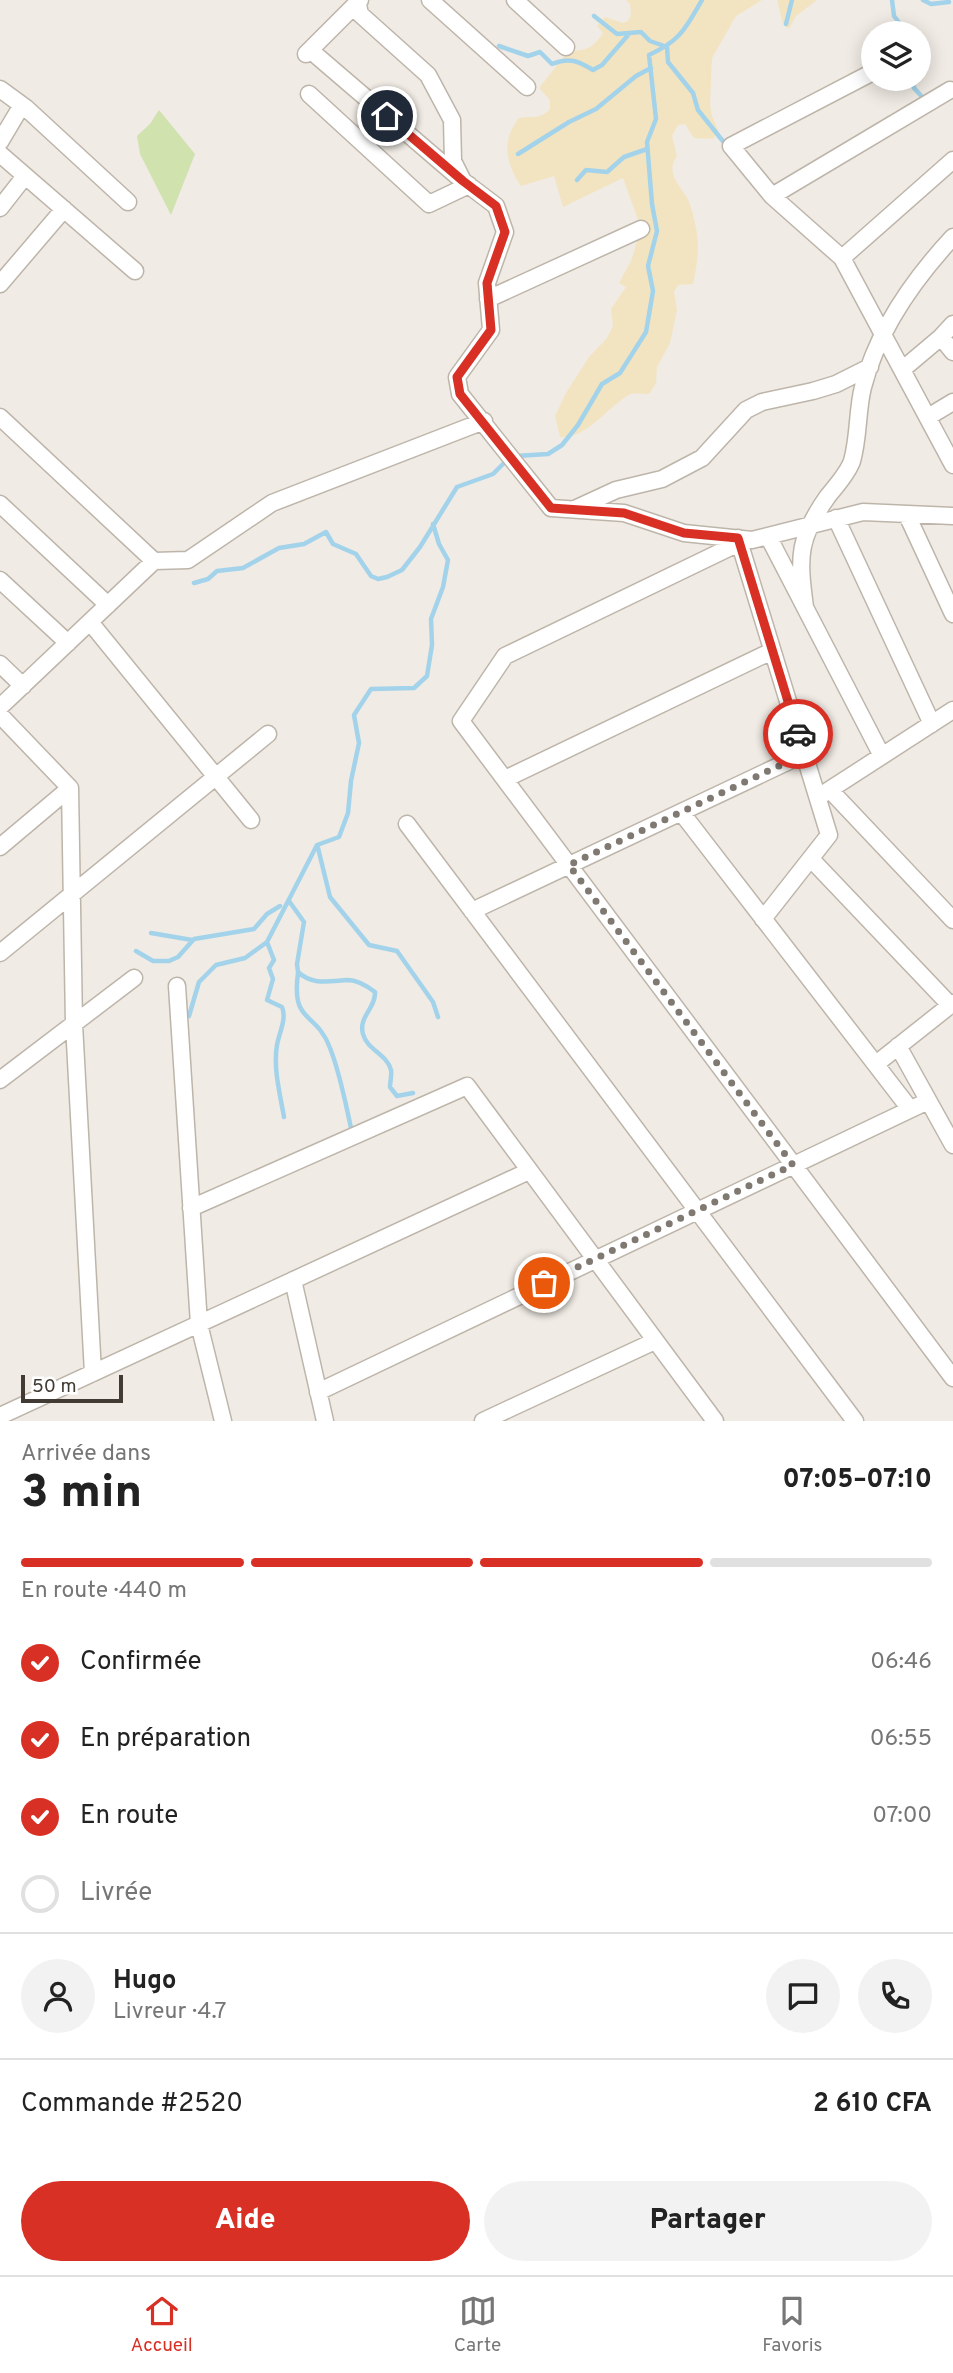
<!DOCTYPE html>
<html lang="fr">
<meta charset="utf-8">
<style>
:root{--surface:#fff;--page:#f2f2f2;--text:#222;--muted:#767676;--line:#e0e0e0;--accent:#d93025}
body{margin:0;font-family:Overpass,sans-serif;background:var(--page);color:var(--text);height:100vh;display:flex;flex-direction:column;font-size:26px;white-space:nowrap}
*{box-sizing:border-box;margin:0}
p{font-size:23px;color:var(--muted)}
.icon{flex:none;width:38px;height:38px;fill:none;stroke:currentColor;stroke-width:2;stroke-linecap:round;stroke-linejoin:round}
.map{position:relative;height:1421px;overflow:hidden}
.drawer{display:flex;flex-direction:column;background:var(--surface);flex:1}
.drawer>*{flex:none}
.controls{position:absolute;left:861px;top:21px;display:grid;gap:14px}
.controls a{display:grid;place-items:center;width:70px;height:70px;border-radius:50%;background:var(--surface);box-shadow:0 4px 18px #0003;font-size:35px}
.scale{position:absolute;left:21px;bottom:18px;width:102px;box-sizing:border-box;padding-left:7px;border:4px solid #423b34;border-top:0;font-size:19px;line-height:24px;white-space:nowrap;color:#423b34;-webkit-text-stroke:5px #fff;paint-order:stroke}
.pin{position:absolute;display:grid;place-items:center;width:60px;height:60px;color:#fff;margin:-30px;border:4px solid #fff;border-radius:50%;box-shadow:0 2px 7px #0007}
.courier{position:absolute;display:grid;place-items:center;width:70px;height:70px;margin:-35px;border:5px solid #d93025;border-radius:50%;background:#fff;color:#222;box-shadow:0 2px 9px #0007}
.head em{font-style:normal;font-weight:800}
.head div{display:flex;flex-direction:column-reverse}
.head{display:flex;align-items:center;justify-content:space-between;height:119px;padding:0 21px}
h1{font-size:46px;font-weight:800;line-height:52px}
.bar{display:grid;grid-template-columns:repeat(4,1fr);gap:10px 7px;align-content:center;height:84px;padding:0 21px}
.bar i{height:9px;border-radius:5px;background:var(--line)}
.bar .active{background:var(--accent)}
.bar p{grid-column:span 4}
.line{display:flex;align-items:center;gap:18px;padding:0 21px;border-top:2px solid var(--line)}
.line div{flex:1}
.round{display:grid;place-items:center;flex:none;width:74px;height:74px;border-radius:37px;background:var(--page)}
ol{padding:0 21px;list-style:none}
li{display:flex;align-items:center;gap:21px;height:77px}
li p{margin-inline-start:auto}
li .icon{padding:7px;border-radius:50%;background:var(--accent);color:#fff;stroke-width:4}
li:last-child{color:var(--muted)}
li i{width:38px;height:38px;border:4px solid var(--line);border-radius:50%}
.action{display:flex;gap:14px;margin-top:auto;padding:14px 21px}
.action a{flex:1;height:80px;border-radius:42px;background:var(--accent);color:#fff;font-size:28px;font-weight:800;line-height:80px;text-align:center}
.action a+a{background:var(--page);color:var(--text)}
.tab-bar{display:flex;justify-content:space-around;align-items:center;height:98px;border-top:2px solid var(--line);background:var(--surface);font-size:19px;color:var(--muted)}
.tab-bar a{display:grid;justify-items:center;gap:4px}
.tab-bar .active{color:var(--accent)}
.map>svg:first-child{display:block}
.green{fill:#d0e2ae}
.sand{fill:#f3e4c1}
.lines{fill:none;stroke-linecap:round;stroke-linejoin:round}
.stream{stroke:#a3d3ea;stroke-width:4.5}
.street-casing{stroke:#beb5aa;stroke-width:19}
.street{stroke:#fff;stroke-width:16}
.done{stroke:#7f7972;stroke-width:7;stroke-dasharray:0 12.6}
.route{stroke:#d93025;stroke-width:9}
</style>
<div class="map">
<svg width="953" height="1421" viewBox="0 0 953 1421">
<rect width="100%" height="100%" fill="#f0ebe4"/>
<path class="green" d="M159,110l36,44 -24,61 -31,-61 -3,-18 13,-12z"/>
<path class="sand" d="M626,0h136l-26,16 -24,42 -2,46 2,12 6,14 -5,9 -19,-1 -9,-14 -7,1 -6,11 5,20c-11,16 0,26 9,40 5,8 8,22 10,32 4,18 1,38 -3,56l-15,1 -4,7 3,18 -7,33 -13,24 -1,16 -7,11c-7,0 -17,-2 -22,2 -21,13 -41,43 -67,41l-5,-21 11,-23 23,-36 18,-19 6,-12 -2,-17 15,-22 -7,-4 12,-22 10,-33 -18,-50 -60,29 -9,-31 -33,10c-15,-22 -20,-46 -2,-68 13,-2 21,2 31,-9v-9l-11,-12 30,-38c17,2 25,-3 34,-17l-6,-7 8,-9 18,6 5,-2 3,-6 -1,-11z
M777,0h40l-21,16 -7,13 -6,-5z"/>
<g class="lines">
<path class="stream" d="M892,0l2,16 13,17
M923,0l8,4 18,-2
M594,16l23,18 24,-2 9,9 17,6 1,15 25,31 5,17 28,35
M786,24l6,-24
M499,46l29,10 12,-4 12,12c18,-7 26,-3 41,6l9,-5 27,-31
M913,79l1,9 12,13
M518,154l51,-32 27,-13 40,-33 15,-8
M577,180l9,-10 21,2 17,-15 23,-8
M516,456l32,-2 14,-9 16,-20 24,-41 18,-11 26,-41 7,-41 -5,-25 9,-35 -5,-27 -5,-62 9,-23 -7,-64c32,-15 36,-26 53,-55
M194,583l14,-4 9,-8 26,-3 36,-20 25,-4 22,-12 7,12 23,10 15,22 7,3 9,-2 15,-7 18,-23 37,-60 36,-13 15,-15
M318,848l12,49 39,48 28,6 36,51 5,15
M289,901l15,21 -7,42 1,8c15,14 32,9 50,8 9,0 19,6 27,12 1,16 -17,25 -12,42 4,16 24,20 28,36 1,4 -1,12 -1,17l7,9 16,-3
M151,933l41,7
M136,951l17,10h16l9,-4 16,-18 60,-10 13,-15 13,-8
M298,973c-7,52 18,37 32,75 10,25 15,53 21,80
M189,1016l10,-34 17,-17 29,-7 22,-16
M284,1117c-4,-23 -11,-49 -7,-72 2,-12 10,-26 5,-38l-15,-7 6,-21 -4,-11 5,-8 -7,-18 50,-97 22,-8 9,-24 3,-32 8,-38 -5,-28 17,-26 43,-1 13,-12 5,-31 -1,-26 12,-32 5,-27 -9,-16 -6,-20"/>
<g class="street-casing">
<path id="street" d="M357,0l3,14 68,61 24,45 1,41 10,20 33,25 9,26 -18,51 4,47 -34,47 3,17 91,114 73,5 60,20 68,7 111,-28 90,4
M430,0l97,87
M515,0l51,47
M310,50l147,126
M306,54l54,-54
M873,72l-142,74 41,50 70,62 111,207
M0,89l26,19 102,94
M309,94l120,110 40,-19
M0,142l22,-37
M0,154l135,117
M772,196l178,-106
M0,208l25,-32
M842,258l111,-98
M0,284l64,-75
M488,299l153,-70
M941,337l12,15
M903,369l38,-32 12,-13
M0,417l154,144
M928,417l25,-15
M0,504l108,101
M577,508l39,-18 46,-11 40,-21 44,-48 16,-8 51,-11 23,-7 34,-17
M907,515l46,99
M836,518l96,206
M768,536l114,220
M738,538l91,297 -66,84
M739,543l-234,113 -44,65 492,657
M0,580l68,63
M805,607c-7,-51 -7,-69 23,-111 8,-10 20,-23 24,-35 7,-24 5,-51 11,-74 15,-58 50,-107 90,-150
M90,622l161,198
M0,664l23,22
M0,707l154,-146 34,-1 84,-57 212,-82
M0,715l70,73 4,236 19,349
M505,779l267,-128
M830,790l123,130
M823,794l130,-84
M681,812l229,297
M407,824l448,597
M0,847l70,-59
M811,859l139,146
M472,911l332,-157
M0,953l268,-219
M177,986l22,338 24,97
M898,1046l55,99
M876,1064l77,-61
M0,1080l134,-102
M191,1208l276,-122 248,335
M293,1280l32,141
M318,1392l610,-291
M0,1416l529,-245
M483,1421l172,-80"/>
</g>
<use href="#street" class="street"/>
</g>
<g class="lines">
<path class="done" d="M544,1283l249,-118 -224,-300 235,-111 -6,-20"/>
<path class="route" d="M387,116l76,65 33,25 9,26 -18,51 4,47 -34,47 3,17 91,114 73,5 60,20 54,5 60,196"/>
</g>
</svg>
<div class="controls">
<a><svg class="icon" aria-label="layers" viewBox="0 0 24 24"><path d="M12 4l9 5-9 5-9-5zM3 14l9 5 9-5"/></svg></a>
</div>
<div class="scale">50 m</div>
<div class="pin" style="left:544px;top:1283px;background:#ea580c"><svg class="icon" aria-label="bag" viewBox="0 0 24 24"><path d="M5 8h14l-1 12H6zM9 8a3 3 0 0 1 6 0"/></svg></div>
<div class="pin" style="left:387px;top:116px;background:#1f2937"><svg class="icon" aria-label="home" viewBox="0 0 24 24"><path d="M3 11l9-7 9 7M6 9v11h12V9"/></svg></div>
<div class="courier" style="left:798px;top:734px"><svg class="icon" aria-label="car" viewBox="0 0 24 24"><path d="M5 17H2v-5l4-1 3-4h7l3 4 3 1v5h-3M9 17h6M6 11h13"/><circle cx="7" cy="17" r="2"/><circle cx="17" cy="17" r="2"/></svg></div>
</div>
<section class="drawer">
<div class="head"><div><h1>3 min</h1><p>Arrivée dans</p></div><em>07:05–07:10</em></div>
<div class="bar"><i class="active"></i><i class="active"></i><i class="active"></i><i></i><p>En route · 440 m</p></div>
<ol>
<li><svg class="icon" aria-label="check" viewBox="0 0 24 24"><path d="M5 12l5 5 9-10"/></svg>Confirmée<p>06:46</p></li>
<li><svg class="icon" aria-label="check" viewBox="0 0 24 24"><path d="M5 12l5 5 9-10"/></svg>En préparation<p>06:55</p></li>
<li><svg class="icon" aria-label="check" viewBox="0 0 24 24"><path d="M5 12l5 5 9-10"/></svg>En route<p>07:00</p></li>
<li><i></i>Livrée</li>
</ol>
<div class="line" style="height:126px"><a class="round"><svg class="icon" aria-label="person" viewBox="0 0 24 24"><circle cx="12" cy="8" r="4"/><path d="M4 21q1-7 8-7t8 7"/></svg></a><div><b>Hugo</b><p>Livreur · 4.7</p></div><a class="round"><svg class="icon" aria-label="chat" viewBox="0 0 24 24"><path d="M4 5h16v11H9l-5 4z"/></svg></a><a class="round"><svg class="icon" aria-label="phone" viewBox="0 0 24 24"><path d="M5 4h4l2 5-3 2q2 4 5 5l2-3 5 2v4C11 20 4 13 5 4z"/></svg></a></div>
<div class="line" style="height:91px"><div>Commande #2520</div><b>2 610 CFA</b></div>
<div class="action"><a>Aide</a><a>Partager</a></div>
</section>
<nav class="tab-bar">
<a class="active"><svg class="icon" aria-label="home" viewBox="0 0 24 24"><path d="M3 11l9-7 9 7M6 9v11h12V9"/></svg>Accueil</a>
<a><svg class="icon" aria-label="map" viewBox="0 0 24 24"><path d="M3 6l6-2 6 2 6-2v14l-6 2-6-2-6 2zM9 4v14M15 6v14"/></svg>Carte</a>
<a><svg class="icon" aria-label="saved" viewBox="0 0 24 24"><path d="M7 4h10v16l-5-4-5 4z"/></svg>Favoris</a>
</nav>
